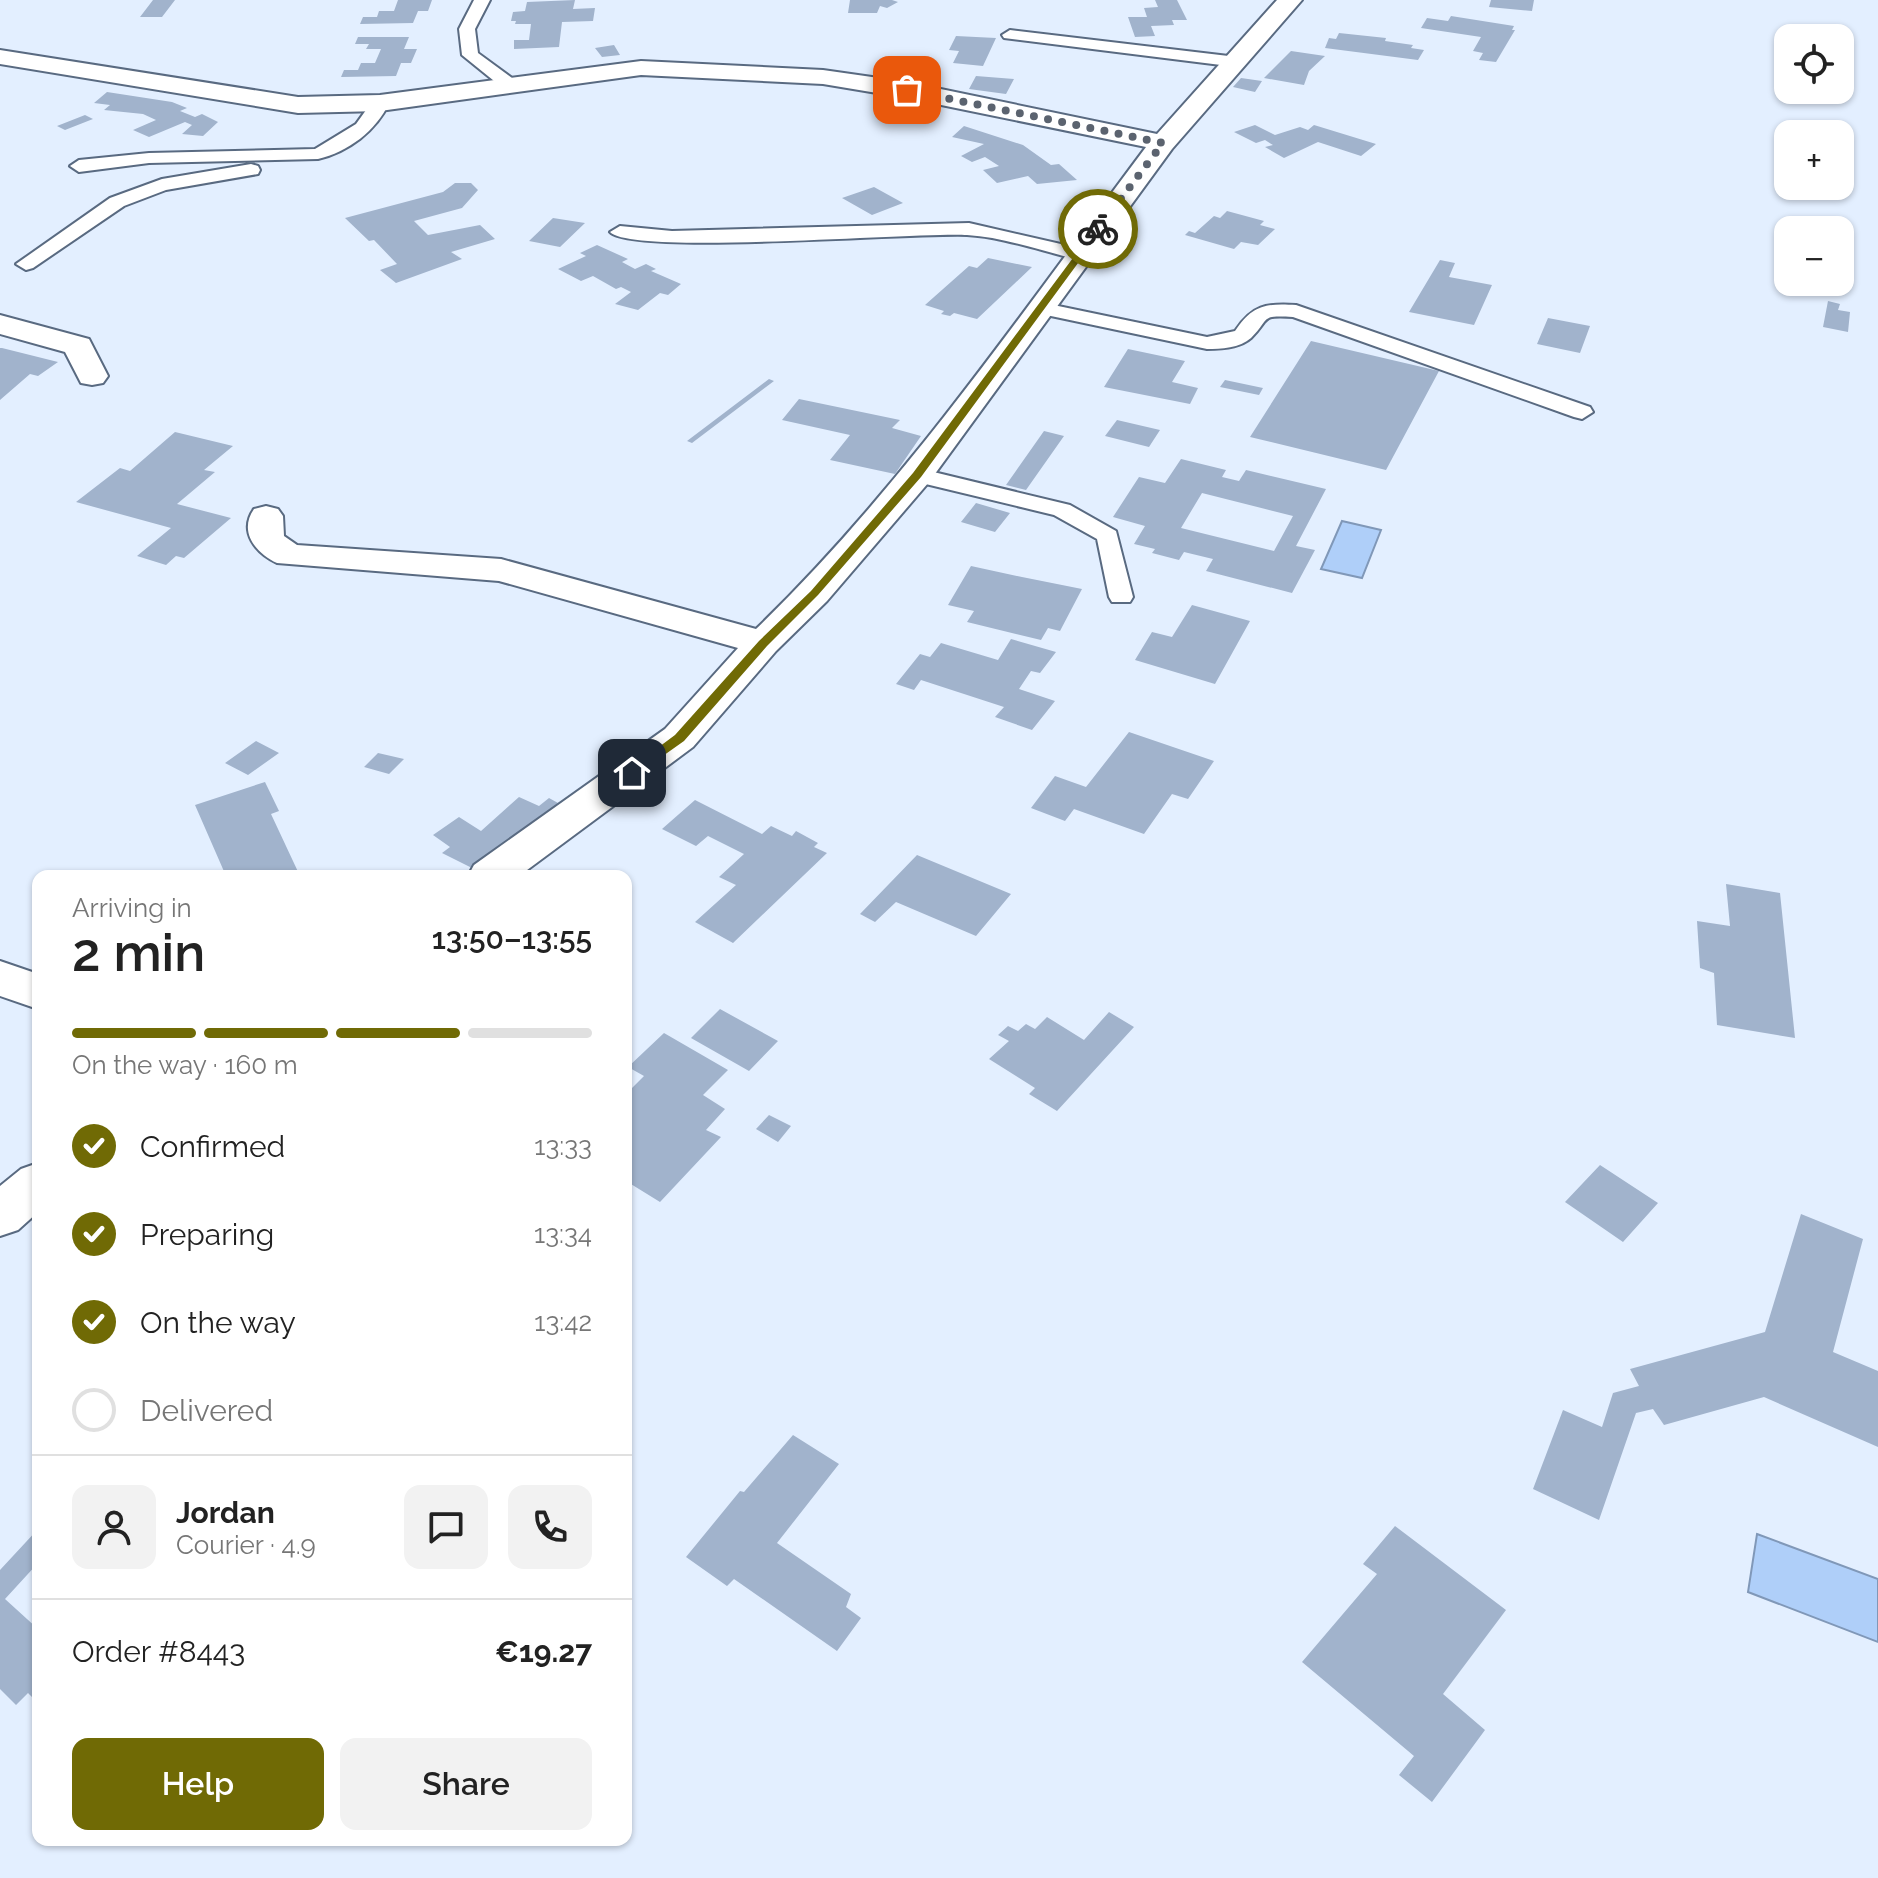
<!DOCTYPE html>
<meta charset="utf-8">
<style>
:root{--surface:#fff;--page:#f2f2f2;--text:#222;--muted:#767676;--line:#e0e0e0;--accent:#706a05}
body{margin:0;font-family:Raleway,sans-serif;background:var(--page);color:var(--text);height:100vh;display:flex;flex-direction:column;font-size:30px;white-space:nowrap}
*{box-sizing:border-box;margin:0}
p{font-size:26px;color:var(--muted)}
.icon{flex:none;width:44px;height:44px;fill:none;stroke:currentColor;stroke-width:2;stroke-linecap:round;stroke-linejoin:round}
.map{position:relative;flex:1;overflow:hidden}
.drawer{position:absolute;left:32px;top:870px;width:600px;height:976px;display:flex;flex-direction:column;background:var(--surface);border-radius:16px;box-shadow:0 2px 6px #0004}
.drawer>*{flex:none}
.tools{position:absolute;left:1774px;top:24px;display:grid;gap:16px}
.tools a{display:grid;place-items:center;width:80px;height:80px;border-radius:16px;background:var(--surface);box-shadow:0 2px 6px #0004;font-size:40px}
.pin{position:absolute;display:grid;place-items:center;width:68px;height:68px;color:#fff;margin:-34px;border-radius:16px;box-shadow:0 4px 12px #0006}
.courier{position:absolute;display:grid;place-items:center;width:80px;height:80px;margin:-40px;border:6px solid #706a05;border-radius:50%;background:#fff;color:#222;box-shadow:0 2px 10px #0007}
.headline em{font-style:normal;font-weight:600}
.headline div{display:flex;flex-direction:column-reverse}
.headline{display:flex;align-items:center;justify-content:space-between;height:136px;padding:0 40px}
h1{font-size:52px;font-weight:600;line-height:60px}
.bar{display:grid;grid-template-columns:repeat(4,1fr);gap:12px 8px;align-content:center;height:96px;padding:0 40px}
.bar i{height:10px;border-radius:6px;background:var(--line)}
.bar .selected{background:var(--accent)}
.bar p{grid-column:span 4}
.line{display:flex;align-items:center;gap:20px;padding:0 40px;border-top:2px solid var(--line)}
.line div{flex:1}
.round{display:grid;place-items:center;flex:none;width:84px;height:84px;border-radius:16px;background:var(--page)}
ol{padding:0 40px;list-style:none}
li{display:flex;align-items:center;gap:24px;height:88px}
li p{margin-inline-start:auto}
li .icon{padding:8px;border-radius:50%;background:var(--accent);color:#fff;stroke-width:4}
li:last-child{color:var(--muted)}
li i{width:44px;height:44px;border:4px solid var(--line);border-radius:50%}
.cta{display:flex;gap:16px;margin-top:auto;padding:16px 40px}
.cta a{flex:1;height:92px;border-radius:16px;background:var(--accent);color:#fff;font-size:32px;font-weight:600;line-height:92px;text-align:center}
.cta a+a{background:var(--page);color:var(--text)}
.map>svg:first-child{display:block}
.water{fill:#afcff9;stroke:#8098b8;stroke-width:2}
.building{fill:#a1b3cc;fill-rule:evenodd}
.lines{fill:none;stroke-linecap:round;stroke-linejoin:round}
.service-casing{stroke:#596a81;stroke-width:4}
.minor-casing{stroke:#596a81;stroke-width:4}
.service{fill:#fff;fill-rule:evenodd}
.minor{fill:#fff;fill-rule:evenodd}
.route{fill:#706a05}
.done{stroke:#5b636f;stroke-width:8;stroke-dasharray:0 14.4}
</style>
<div class="map">
<svg width="1878" height="1878" viewBox="0 0 1878 1878">
<rect width="100%" height="100%" fill="#e3efff"/>
<path class="water" d="M1342,521l39,9 -19,48 -41,-9z
M1757,1534l121,45v63l-130,-50z"/>
<path class="building" d="M153,0h22l-13,17h-22z
M398,0h34l-4,11h-10l-5,12 -53,1 3,-7h14l2,-6h15z
M575,0l-2,9 22,-1 -2,13 -31,1 -3,25 -45,2v-9h15l2,-16h-16l1,-3h-5l2,-9 12,-1 2,-9z
M850,0h42l6,2 -11,6 -7,-2 -3,7h-29z
M1155,0h22l10,20h-15l2,5 -23,1 4,10 -20,1 -7,-20h19l-3,-9 14,-1z
M1491,0h43l-2,11 -43,-4z
M1451,16l63,10 -2,4h3l-19,32 -17,-2 4,-7 -10,-2 8,-14 -60,-9 6,-10 21,3z
M1339,33l47,5 -1,3 28,4 -2,3 13,2 -6,10 -93,-12 4,-10 7,1z
M956,36l40,2 -13,28 -30,-3 6,-12 -10,-1z
M358,37h51l-5,12h13l-6,14h-10l-5,13 -55,1 3,-7h14l3,-7h14l6,-14h-15l3,-5h-14z
M614,45l6,10 -18,2 -7,-9z
M1291,51l34,5 -16,15 -5,14 -40,-7z
M976,76l38,3 -8,15 -37,-5z
M1241,78l21,3 -7,11 -22,-5z
M107,92l65,10 15,6 -7,3 15,6 7,-3 16,8 -15,14 -21,-2 10,-9 -7,-3 -36,15 -16,-7 23,-10 -13,-6 -39,-4 6,-5 -16,-2z
M85,115l8,4 -28,11 -8,-4z
M1255,125l20,10 25,-8 8,3 6,-5 62,19 -15,12 -43,-14 -34,16 -19,-11 8,-2 -8,-5 -9,3 -22,-11z
M964,126l59,19 28,20 8,-1 18,16 -40,4 -9,-8 -31,7 -14,-13 16,-4 -14,-9 -13,5 -11,-6 23,-12 -32,-7z
M455,183h16l7,7 -16,18 -48,13 14,14 52,-10 15,14 -44,13 11,7 -66,24 -16,-13 17,-6 -23,-24 -5,1 -24,-23 98,-26z
M874,187l29,16 -31,12 -30,-17z
M1227,211l37,10 -4,4 15,4 -17,16 -17,-3 -7,7 -49,-14 4,-4 6,2 19,-17 6,2z
M553,218l32,5 -25,24 -31,-6z
M597,245l31,14 -6,3 13,7 11,-5 10,5 -5,2 30,13 -13,11 -8,-2 -22,17 -23,-6 16,-12 -10,-5 -5,2 -23,-13 -12,5 -23,-12 28,-13 -6,-3z
M988,258l44,9 -55,52 -23,-6 -4,3 -9,-2 3,-3 -19,-6 44,-39 8,2z
M1440,260l15,3 -6,14 43,8 -18,40 -65,-13z
M1828,301l12,3 -2,6 12,2 -2,20 -25,-5z
M1548,318l42,8 -10,27 -43,-9z
M1311,341l128,30 -53,99 -136,-33z
M0,348h2l56,14 -20,14 -8,-2 -30,26z
M1128,349l57,12 -13,21 26,6 -8,16 -86,-17z
M769,379l5,2 -82,62 -5,-2z
M1225,380l38,8 -4,7 -39,-8z
M799,399l101,21 -8,8 29,8 -26,38 -65,-14 20,-25 -68,-15z
M1117,420l43,10 -11,17 -44,-11z
M1044,431l20,5 -38,54 -20,-5z
M175,432l58,14 -29,24 11,2 -38,32 54,14 -47,40 -8,-2 -10,9 -29,-9 34,-28 -95,-26 44,-34 10,3z
M1181,459l45,11 -4,7 17,4 7,-11 80,19 -30,57 19,4 -23,43 -86,-22 7,-12 -29,-7 -5,8 -27,-7 3,-4 -21,-5 11,-18 -32,-9 26,-40 26,6zM1202,493l91,23 -19,35 -93,-23z
M976,503l34,10 -15,19 -34,-10z
M971,566l51,11 60,12 -22,42 -12,-3 -7,12 -74,-18 7,-11 -26,-6z
M1192,605l58,16 -35,63 -80,-24 17,-28 20,5z
M1011,639l45,13 -16,21 -9,-2 -12,18 36,12 -23,29 -37,-13 9,-10 -83,-27 -7,10 -18,-6 24,-30 10,3 11,-14 57,17z
M1129,732l85,29 -26,38 -16,-5 -28,40 -70,-25 -9,12 -34,-13 24,-32 31,11z
M256,741l23,12 -31,22 -23,-12z
M378,753l26,6 -15,15 -25,-7z
M265,782l14,29 -8,3 29,62h-74l-31,-71z
M519,797l20,9 10,-8 9,5 -47,42 -39,23 -30,-15 8,-6 -17,-12 26,-18 22,14z
M695,800l67,34 9,-8 21,10 4,-5 22,12 -4,4 13,6 -94,90 -38,-21 41,-37 -17,-8 25,-23 -36,-18 -12,10 -34,-17z
M917,855l94,39 -35,42 -80,-34 -21,20 -15,-8z
M1726,884l54,9 15,145 -78,-13 -3,-52 -14,-5 -3,-47 33,5z
M720,1009l58,32 -29,30 -58,-33z
M1109,1012l25,15 -77,84 -28,-17 6,-6 -46,-29 20,-18 -11,-6 10,-9 10,5 8,-7 9,5 12,-12 37,23z
M664,1033l64,37 -25,25 22,14 -19,21 15,7 -61,65 -34,-21v-92l3,2 15,-15 -16,-9z
M769,1115l22,11 -13,16 -22,-13z
M1600,1165l58,38 -35,39 -58,-40z
M1801,1214l62,25 -30,113 45,19v76l-114,-50 -100,28 -11,-16 -17,4 -37,107 -66,-31 30,-79 39,17 11,-34 26,-7 -9,-17 135,-37z
M793,1435l46,29 -62,79 74,51 -5,13 15,11 -24,33 -103,-72 -7,7 -41,-29 54,-66 4,1z
M1395,1526l111,84 -63,84 42,36 -53,72 -33,-27 15,-19 -112,-94 75,-88 -14,-10z
M38,1529v34l-33,36 33,30v74l-10,-10 -12,12 -16,-16v-119z"/>
<g class="lines">
<g class="service-casing">
<path id="service" d="M474,0h16l-15,29 3,24 38,28 3,4 -3,4h-12l-42,-34 -3,-26z
M1010,30l227,27 8,5 -8,5 -233,-29 -2,-3z
M380,98l9,5c-13,28 -41,49 -71,56l-169,4 -70,9 -9,-6 9,-6 70,-7 166,-4 41,-25 18,-25z
M251,164l7,2 2,4 -2,4 -92,16 -42,16 -91,62 -7,2 -10,-6 94,-66 52,-19z
M969,223l118,27 3,4 -10,6c-36,-8 -76,-23 -113,-25 -51,-3 -335,21 -357,-3l10,-6 52,5z
M1039,302l168,35 28,-6c17,-26 31,-28 61,-26l294,102 3,5 -11,7 -8,-2 -281,-100c-34,-2 -22,1 -42,21 -11,10 -30,11 -44,11l-175,-37 -3,-4 3,-4z
M917,468l153,37 46,26 17,66 -3,5h-18l-3,-5 -12,-58 -43,-24 -145,-35 -4,-5 4,-5z"/>
</g>
<g class="minor-casing">
<path id="minor" d="M1277,0h25l-130,149 -243,333 -102,119 -51,50 -83,96 -174,129h-51l6,-11 191,-136 73,-81 -239,-67 -222,-18c-21,-10 -39,-31 -23,-54l12,-3 12,3 5,7 1,20 13,9 204,14 255,70c149,-144 266,-317 390,-482l-239,-49 -84,-14 -182,-9 -261,36 -82,2 -298,-49v-14l298,47 82,-2 261,-34 182,9 84,12 250,52z
M0,315l89,24 19,37 -5,7 -11,2 -11,-2 -16,-31 -65,-18z
M0,961l38,13v35l-38,-13z
M38,1163v49l-20,18 -18,6v-50l21,-17z"/>
</g>
<use href="#service" class="service"/>
<use href="#minor" class="minor"/>
</g>
<path class="route" d="M1096,227l7,2 -182,248 -103,118 -51,51 -83,95 -48,34h-8v-5l47,-35 84,-94 52,-50 102,-118z"/>
<g class="lines">
<path class="done" d="M907,90l256,53 -65,86"/>
</g>
</svg>
<div class="tools">
<a><svg class="icon" aria-label="locate" viewBox="0 0 24 24"><circle cx="12" cy="12" r="6"/><path d="M12 2v4M12 18v4M2 12h4M18 12h4"/></svg></a>
<a>+</a>
<a>−</a>
</div>
<div class="pin" style="left:907px;top:90px;background:#ea580c"><svg class="icon" aria-label="bag" viewBox="0 0 24 24"><path d="M5 8h14l-1 12H6zM9 8a3 3 0 0 1 6 0"/></svg></div>
<div class="pin" style="left:632px;top:773px;background:#1f2937"><svg class="icon" aria-label="home" viewBox="0 0 24 24"><path d="M3 11l9-7 9 7M6 9v11h12V9"/></svg></div>
<div class="courier" style="left:1098px;top:229px"><svg class="icon" aria-label="bike" viewBox="0 0 24 24"><circle cx="6" cy="16" r="4"/><circle cx="18" cy="16" r="4"/><path d="M6 16l4-8h5l3 8M10 8l3 8H6M13 5h3"/></svg></div>
<section class="drawer">
<div class="headline"><div><h1>2 min</h1><p>Arriving in</p></div><em>13:50–13:55</em></div>
<div class="bar"><i class="selected"></i><i class="selected"></i><i class="selected"></i><i></i><p>On the way · 160 m</p></div>
<ol>
<li><svg class="icon" aria-label="check" viewBox="0 0 24 24"><path d="M5 12l5 5 9-10"/></svg>Confirmed<p>13:33</p></li>
<li><svg class="icon" aria-label="check" viewBox="0 0 24 24"><path d="M5 12l5 5 9-10"/></svg>Preparing<p>13:34</p></li>
<li><svg class="icon" aria-label="check" viewBox="0 0 24 24"><path d="M5 12l5 5 9-10"/></svg>On the way<p>13:42</p></li>
<li><i></i>Delivered</li>
</ol>
<div class="line" style="height:144px"><a class="round"><svg class="icon" aria-label="person" viewBox="0 0 24 24"><circle cx="12" cy="8" r="4"/><path d="M4 21q1-7 8-7t8 7"/></svg></a><div><b>Jordan</b><p>Courier · 4.9</p></div><a class="round"><svg class="icon" aria-label="chat" viewBox="0 0 24 24"><path d="M4 5h16v11H9l-5 4z"/></svg></a><a class="round"><svg class="icon" aria-label="phone" viewBox="0 0 24 24"><path d="M5 4h4l2 5-3 2q2 4 5 5l2-3 5 2v4C11 20 4 13 5 4z"/></svg></a></div>
<div class="line" style="height:104px"><div>Order #8443</div><b>€19.27</b></div>
<div class="cta"><a>Help</a><a>Share</a></div>
</section>
</div>
